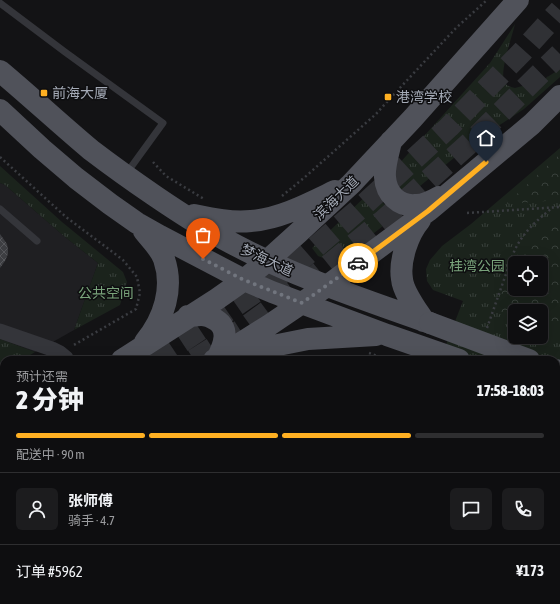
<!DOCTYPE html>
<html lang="zh">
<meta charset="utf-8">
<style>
:root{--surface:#0e0e10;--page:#1c1c1e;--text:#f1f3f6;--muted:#9b9c9f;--line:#2e2e30;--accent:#ffb022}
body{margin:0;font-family:"Asap Condensed","Noto Sans SC",sans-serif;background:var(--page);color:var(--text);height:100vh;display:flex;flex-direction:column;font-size:15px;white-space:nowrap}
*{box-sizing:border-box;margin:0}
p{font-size:13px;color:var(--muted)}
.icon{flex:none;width:22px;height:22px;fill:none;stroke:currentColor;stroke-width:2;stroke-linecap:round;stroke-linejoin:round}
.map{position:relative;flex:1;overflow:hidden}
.side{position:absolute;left:0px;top:356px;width:560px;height:248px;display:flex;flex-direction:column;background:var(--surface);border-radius:12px 12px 0 0;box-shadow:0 4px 16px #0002,0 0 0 1px var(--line)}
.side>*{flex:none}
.controls{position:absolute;left:508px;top:256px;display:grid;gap:8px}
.controls a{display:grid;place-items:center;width:40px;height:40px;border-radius:6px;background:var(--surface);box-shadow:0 4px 16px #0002,0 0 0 1px var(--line);font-size:20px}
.pin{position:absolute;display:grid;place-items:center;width:34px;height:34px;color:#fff;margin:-41px -17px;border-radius:50% 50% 50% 0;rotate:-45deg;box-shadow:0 0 4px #0007}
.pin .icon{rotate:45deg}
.courier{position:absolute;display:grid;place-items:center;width:40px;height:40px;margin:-20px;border:3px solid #ffb022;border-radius:50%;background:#fff;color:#222;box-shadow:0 1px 5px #0007}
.overview em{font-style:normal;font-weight:800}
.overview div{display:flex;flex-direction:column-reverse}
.overview{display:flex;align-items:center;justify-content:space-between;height:68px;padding:0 16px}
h1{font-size:26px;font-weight:800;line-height:30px}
.bar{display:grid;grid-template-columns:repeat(4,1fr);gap:6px 4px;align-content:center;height:48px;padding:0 16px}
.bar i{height:5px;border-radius:3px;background:var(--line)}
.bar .selected{background:var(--accent)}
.bar p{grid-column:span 4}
.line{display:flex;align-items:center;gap:10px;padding:0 16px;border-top:1px solid var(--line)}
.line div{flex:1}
.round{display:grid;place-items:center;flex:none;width:42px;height:42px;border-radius:6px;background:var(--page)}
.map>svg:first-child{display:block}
.built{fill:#1f1f22}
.grass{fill:url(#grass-tufts);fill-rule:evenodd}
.forest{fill:url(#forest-crowns);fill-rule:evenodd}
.water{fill:#29323a}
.building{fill:url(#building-cross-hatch)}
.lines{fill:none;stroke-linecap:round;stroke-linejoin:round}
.trunk-tunnel{stroke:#303135;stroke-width:22;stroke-dasharray:22 11;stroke-linecap:butt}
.path{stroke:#3a3c41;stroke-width:2.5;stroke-dasharray:2 3;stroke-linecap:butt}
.service{stroke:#34353a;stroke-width:7}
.minor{stroke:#34353a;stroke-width:15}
.primary{stroke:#50525a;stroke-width:22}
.primary-bridge{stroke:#50525a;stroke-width:22}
.done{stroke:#71757e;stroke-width:4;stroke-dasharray:0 7.2}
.route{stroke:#ffb022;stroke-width:5}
.poi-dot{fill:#ffb022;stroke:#0e0e10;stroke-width:1.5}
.labels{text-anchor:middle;stroke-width:3;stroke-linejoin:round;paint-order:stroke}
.poi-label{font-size:14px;fill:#a4aab6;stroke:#0e0e10;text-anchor:start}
.street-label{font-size:14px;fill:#a4aab6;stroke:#0e0e10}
.park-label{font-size:14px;fill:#79a37b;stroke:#0e0e10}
</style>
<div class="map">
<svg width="560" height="604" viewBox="0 0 560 604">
<defs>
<pattern id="grass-tufts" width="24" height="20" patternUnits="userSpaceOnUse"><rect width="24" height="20" fill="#1b231c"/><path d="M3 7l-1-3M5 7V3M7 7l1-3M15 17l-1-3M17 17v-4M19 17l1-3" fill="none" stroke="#39403b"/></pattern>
<pattern id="forest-crowns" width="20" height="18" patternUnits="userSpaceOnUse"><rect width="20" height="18" fill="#1b231c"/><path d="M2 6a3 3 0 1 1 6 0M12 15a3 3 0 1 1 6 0" fill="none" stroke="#39403b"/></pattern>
<pattern id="building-cross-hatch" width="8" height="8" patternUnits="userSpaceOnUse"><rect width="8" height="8" fill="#3d3e42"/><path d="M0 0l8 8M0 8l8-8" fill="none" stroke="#56575b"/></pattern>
</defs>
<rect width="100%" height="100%" fill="#131315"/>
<path class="built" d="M0,183l5,2 60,52 33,26 -24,67 -39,22 -35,-13z"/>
<path class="grass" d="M515,24c-3,13 -15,46 -11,57 2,5 6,6 11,7l26,-7 19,-12v8l-36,32 -52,34 -64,53 -20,-20 102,-113z
M560,148v456h-560v-58l4,-2v56h552v-240h-116l23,-59 -30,-11 -6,-9 -1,-12 4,-9 12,-14 29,-22zM515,263h26v26h-26zM515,311h26v26h-26z
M0,166l62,56 61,50 4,10 -7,23 -46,25 24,-67 -33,-26 -60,-52 -5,-2z
M374,188c5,15 12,19 28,23l-66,52 -18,-7 -6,-8z
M0,339l35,13 -13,8h-18v10l-4,2z"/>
<path class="forest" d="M560,154v46l-54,4z
M560,215v118l-19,-11v-11h-26v4l-18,-4 4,-17 15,-38 24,-24zM515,263h26v26h-26z"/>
<path class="water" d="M560,360v124l-4,4v-125z
M178,600h208l-7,4h-208z"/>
<path class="building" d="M0,234l7,10 1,6v4l-3,7 -5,7z"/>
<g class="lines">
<path class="trunk-tunnel" d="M154,360l65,-43 78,-54 60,-52 92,-84 74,-76 37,-41
M194,360l52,-33 72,-53 66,-54 89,-80 87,-86
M0,451l4,-2
M0,479l4,-3"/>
<path class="path" d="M0,157l66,60 57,43 14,17 3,16 -4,16 -64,37
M153,162l13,14 38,23
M282,196l23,-19 71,-63 21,-23 59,-63 31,-28
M467,213l93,-6
M487,328l26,-74c9,-21 22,-32 39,-46
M369,353l20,7
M0,387l4,-2
M0,532l4,-3
M556,568h4
M556,586l4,-2
M233,600l7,4
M3,604l1,-4
M21,604l4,-4
M46,604l2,-4
M438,604l3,-4
M527,604l6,-4"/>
<path class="service" d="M0,3l65,49 98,71 -37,51
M0,209l37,32"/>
<path class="minor" d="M0,331l52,18 8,4 6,5 1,2"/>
<path class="primary" d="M0,71c31,26 60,53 91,79 21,16 42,31 64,46 22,15 45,30 69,43 65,36 136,59 206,84
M0,110l42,39 34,29 34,26 27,19 23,13 84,44 28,12 115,43 72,25
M391,141c-2,11 -7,24 -6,36 1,17 14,30 31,28 8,0 16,-4 23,-8
M194,215c19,4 38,8 57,6 29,-2 59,-18 84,-30
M420,220c-12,14 -21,41 -18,59 1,13 15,31 22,42
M144,231c7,9 16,17 20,28 10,29 0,60 -19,83
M188,316c4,0 9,-1 13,-1 6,0 10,2 15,5 14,9 8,25 2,37
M231,359l37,-12 40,-8 68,-4
M122,360l95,-61 27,-19 23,-19 31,-28 53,-49 62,-66 105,-118
M214,360l54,-34 59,-40 101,-75 104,-87 28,-28
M556,370l4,2
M556,395l4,2
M0,434l4,-2
M0,490l4,-2"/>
<path class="primary-bridge" d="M430,323l99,37"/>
</g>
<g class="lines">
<path class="done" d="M203,259l41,21 58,23 56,-40"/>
<path class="route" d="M358,263l70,-52 58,-49"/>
</g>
<g class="poi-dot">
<rect x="40" y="89" width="8" height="8" rx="2"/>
<rect x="384" y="93" width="8" height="8" rx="2"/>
</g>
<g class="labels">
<g class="poi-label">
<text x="52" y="98">前海大厦</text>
<text x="396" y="102">港湾学校</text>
</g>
<g class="street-label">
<text transform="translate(336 198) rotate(-44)" y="5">滨海大道</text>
<text transform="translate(267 260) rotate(25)" y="5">梦海大道</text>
</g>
<g class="park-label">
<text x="477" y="271">桂湾公园</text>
<text x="106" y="298">公共空间</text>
</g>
</g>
</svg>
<div class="controls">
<a><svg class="icon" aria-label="locate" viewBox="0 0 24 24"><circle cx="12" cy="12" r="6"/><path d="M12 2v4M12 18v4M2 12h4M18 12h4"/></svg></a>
<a><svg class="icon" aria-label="layers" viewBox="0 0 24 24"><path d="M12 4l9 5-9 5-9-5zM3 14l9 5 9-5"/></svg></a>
</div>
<div class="pin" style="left:203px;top:259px;background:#ea580c"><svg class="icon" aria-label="bag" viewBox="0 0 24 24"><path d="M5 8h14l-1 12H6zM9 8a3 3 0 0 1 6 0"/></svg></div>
<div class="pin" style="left:486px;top:162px;background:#1f2937"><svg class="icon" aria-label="home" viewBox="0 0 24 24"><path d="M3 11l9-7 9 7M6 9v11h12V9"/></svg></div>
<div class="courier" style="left:358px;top:263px"><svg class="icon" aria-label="car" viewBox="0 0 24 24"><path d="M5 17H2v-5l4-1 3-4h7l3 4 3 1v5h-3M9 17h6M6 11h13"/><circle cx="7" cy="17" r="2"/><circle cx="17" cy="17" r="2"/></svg></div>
<section class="side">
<div class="overview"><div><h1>2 分钟</h1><p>预计还需</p></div><em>17:58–18:03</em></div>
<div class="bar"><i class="selected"></i><i class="selected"></i><i class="selected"></i><i></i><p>配送中 · 90 m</p></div>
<div class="line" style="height:72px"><a class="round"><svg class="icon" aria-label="person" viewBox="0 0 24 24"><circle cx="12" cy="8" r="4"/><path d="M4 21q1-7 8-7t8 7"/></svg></a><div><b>张师傅</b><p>骑手 · 4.7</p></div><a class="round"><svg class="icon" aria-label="chat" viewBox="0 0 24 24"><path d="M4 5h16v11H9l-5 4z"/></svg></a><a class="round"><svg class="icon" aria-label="phone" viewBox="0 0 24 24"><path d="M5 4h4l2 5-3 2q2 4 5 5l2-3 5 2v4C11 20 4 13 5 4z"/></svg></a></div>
<div class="line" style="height:52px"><div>订单 #5962</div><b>¥173</b></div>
</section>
</div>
